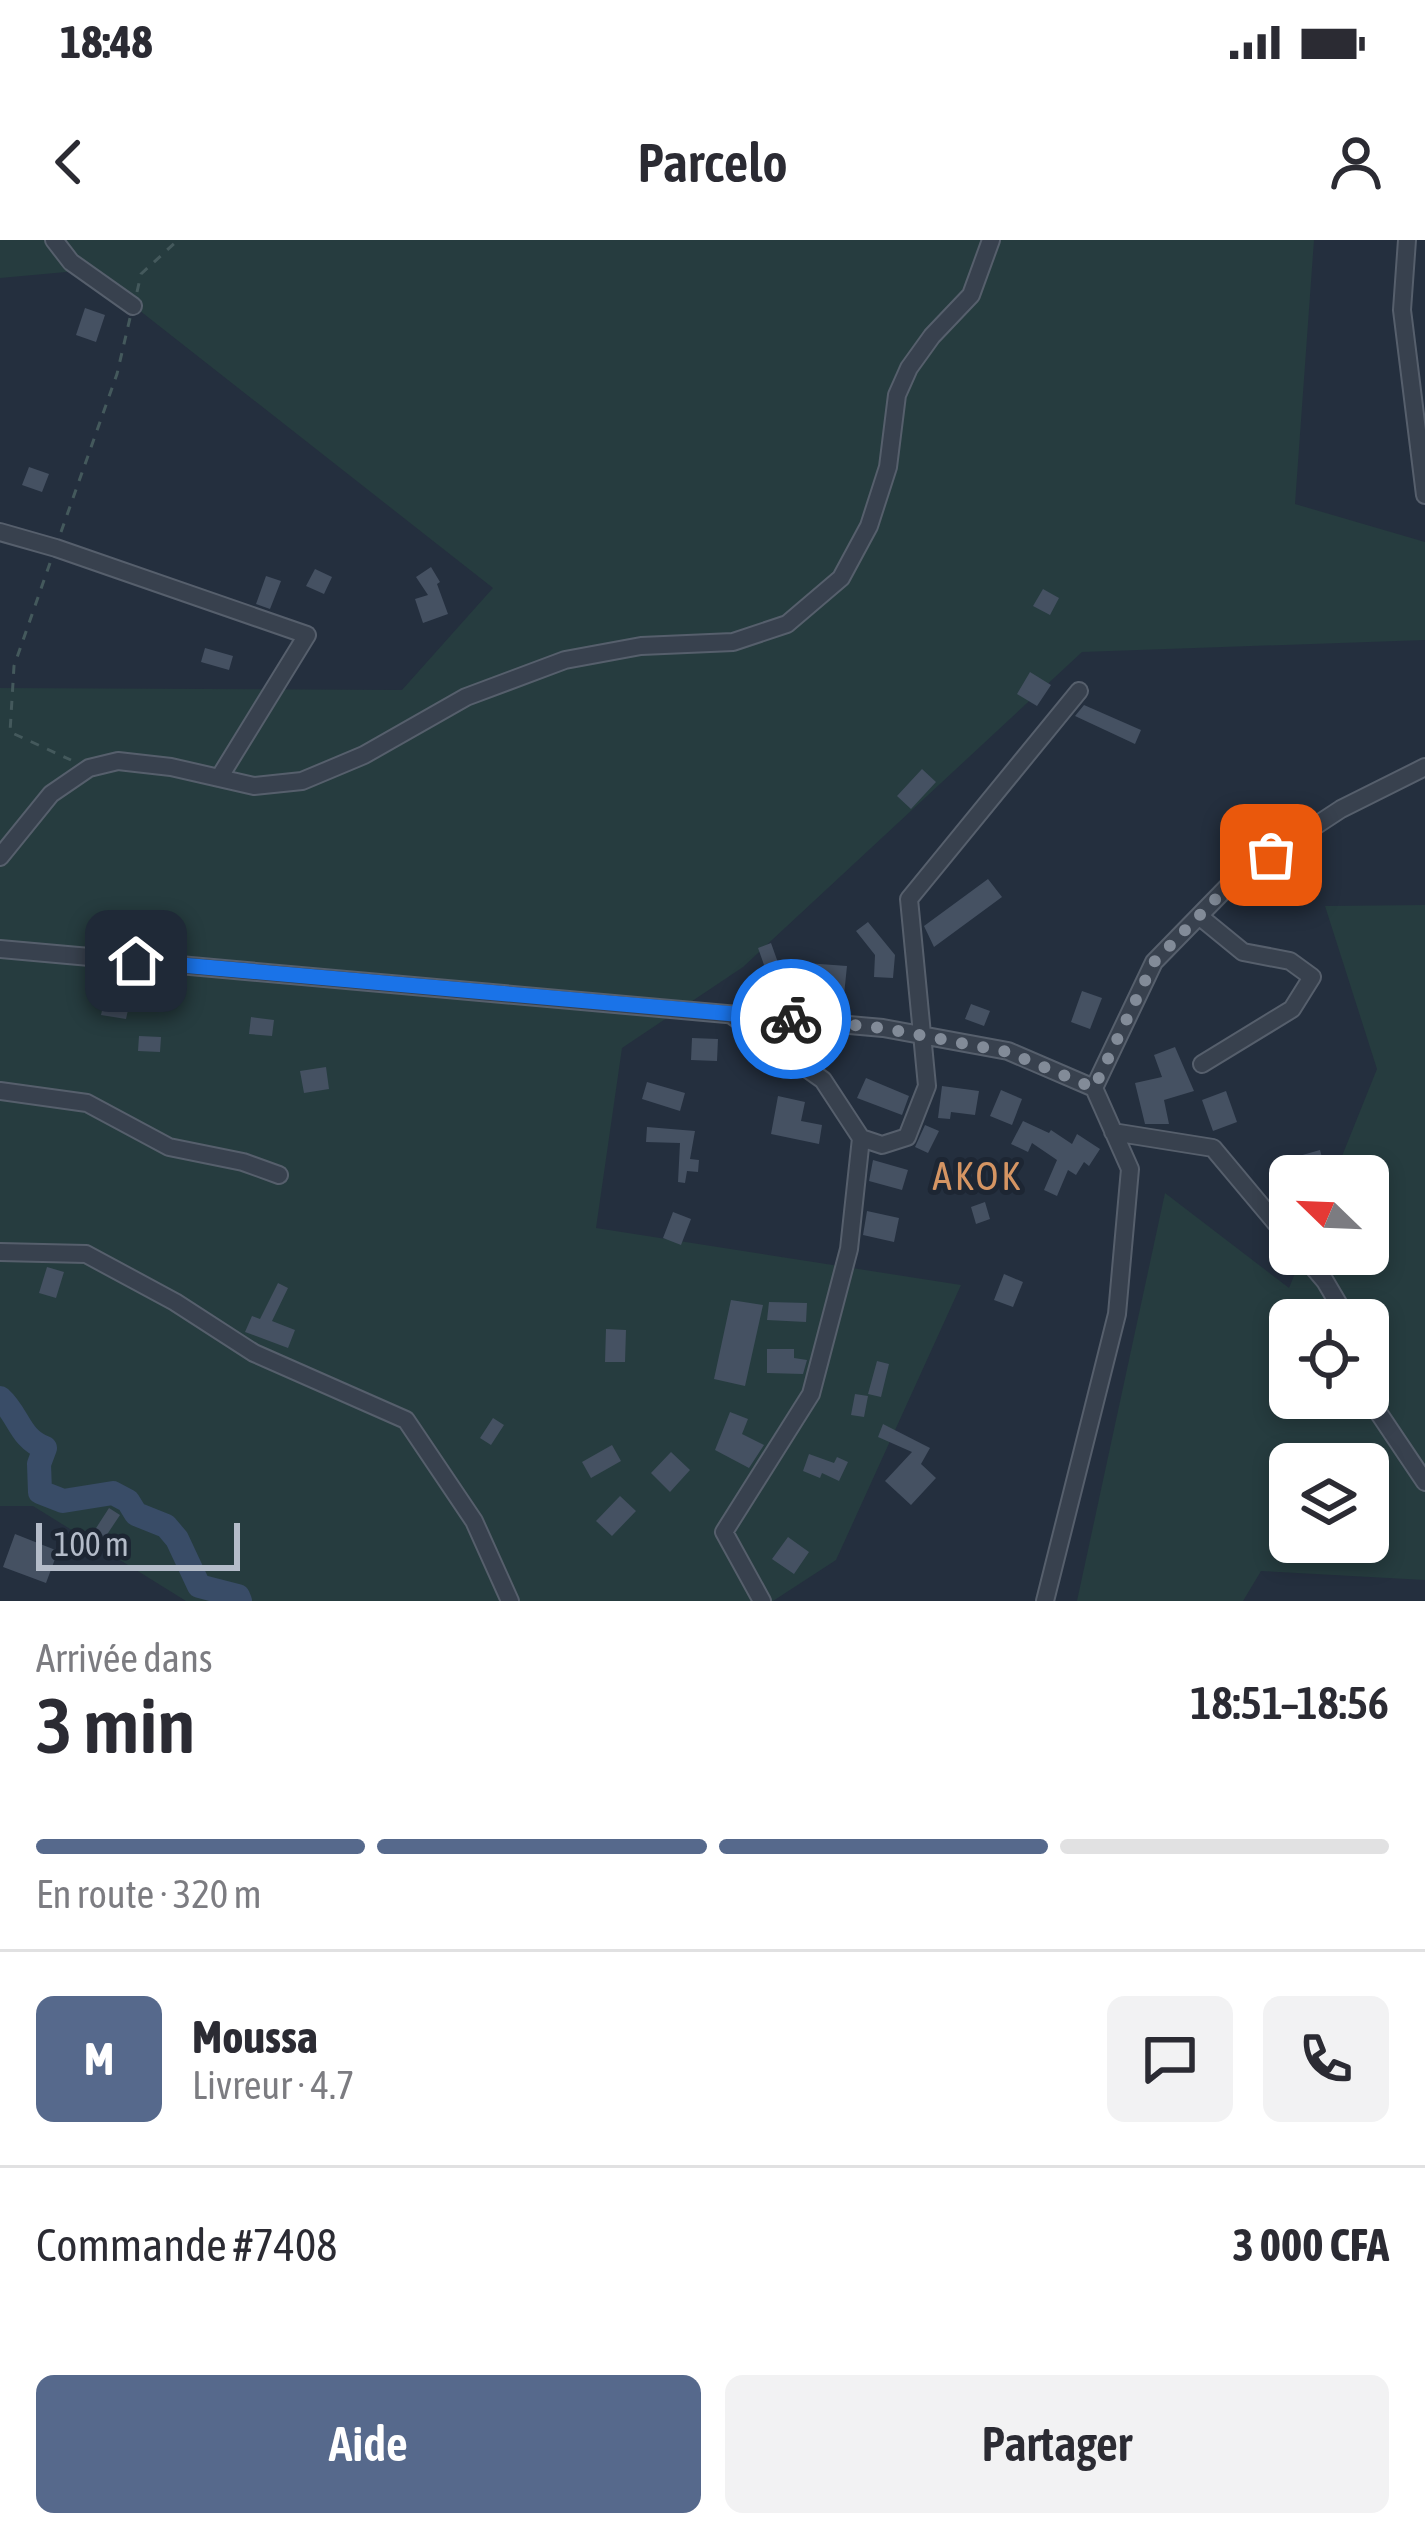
<!DOCTYPE html>
<html lang="fr">
<meta charset="utf-8">
<style>
:root{--surface:#fff;--page:#f2f2f3;--text:#2b2b33;--muted:#7c7c81;--line:#e1e1e2;--accent:#56698c}
body{margin:0;font-family:"Asap Condensed",sans-serif;background:var(--page);color:var(--text);height:100vh;display:flex;flex-direction:column;font-size:45px;white-space:nowrap}
*{box-sizing:border-box;margin:0}
p{font-size:39px;color:var(--muted)}
.icon{flex:none;width:66px;height:66px;fill:none;stroke:currentColor;stroke-width:2;stroke-linecap:round;stroke-linejoin:round}
.map{position:relative;height:1361px;overflow:hidden}
.panel{display:flex;flex-direction:column;background:var(--surface);flex:1}
.panel>*{flex:none}
.needle{width:78px;rotate:293deg}
.controls{position:absolute;left:1269px;top:915px;display:grid;gap:24px}
.controls a{display:grid;place-items:center;width:120px;height:120px;border-radius:18px;background:var(--surface);box-shadow:0 6px 18px #0003;font-size:60px}
.scale{position:absolute;left:36px;bottom:30px;width:204px;box-sizing:border-box;padding-left:12px;border:6px solid #b4bcc9;border-top:0;font-size:33px;line-height:42px;white-space:nowrap;color:#b4bcc9;-webkit-text-stroke:9px #1d2633;paint-order:stroke}
.pin{position:absolute;display:grid;place-items:center;width:102px;height:102px;color:#fff;margin:-51px;border-radius:24px;box-shadow:0 6px 18px #0006}
.courier{position:absolute;display:grid;place-items:center;width:120px;height:120px;margin:-60px;border:9px solid #1a73e8;border-radius:50%;background:#fff;color:#222;box-shadow:0 3px 15px #0007}
.overview em{font-style:normal;font-weight:600}
.overview div{display:flex;flex-direction:column-reverse}
.overview{display:flex;align-items:center;justify-content:space-between;height:204px;padding:0 36px}
h1{font-size:78px;font-weight:600;line-height:90px}
.bar{display:grid;grid-template-columns:repeat(4,1fr);gap:18px 12px;align-content:center;height:144px;padding:0 36px}
.bar i{height:15px;border-radius:9px;background:var(--line)}
.bar .on{background:var(--accent)}
.bar p{grid-column:span 4}
.line{display:flex;align-items:center;gap:30px;padding:0 36px;border-top:3px solid var(--line)}
.line div{flex:1}
.round{display:grid;place-items:center;flex:none;width:126px;height:126px;border-radius:18px;background:var(--page)}
.action{display:flex;gap:24px;margin-top:auto;padding:24px 36px}
.action a{flex:1;height:138px;border-radius:18px;background:var(--accent);color:#fff;font-size:48px;font-weight:600;line-height:138px;text-align:center}
.action a+a{background:var(--page);color:var(--text)}
.status{display:flex;justify-content:space-between;align-items:center;height:84px;padding:0 60px;background:var(--surface);direction:ltr}
.status svg{height:33px;fill:currentColor}
header{display:flex;justify-content:space-between;align-items:center;height:156px;padding:0 36px;background:var(--surface);font-size:54px;font-weight:600}
.map>svg:first-child{display:block}
.green{fill:#263c3f;fill-rule:evenodd}
.lines{fill:none;stroke-linecap:round;stroke-linejoin:round}
.river{stroke:#394c67;stroke-width:24}
.building{fill:#455162}
.minor-casing{stroke:#565f6c;stroke-width:20}
.path{stroke:#44595c;stroke-width:3;stroke-dasharray:9 9;stroke-linecap:butt}
.minor{stroke:#38414e;stroke-width:16}
.done{stroke:#828b98;stroke-width:12;stroke-dasharray:0 21.6}
.route{stroke:#1a73e8;stroke-width:15}
.labels{text-anchor:middle;stroke-width:10;stroke-linejoin:round;paint-order:stroke}
.quarter-label{font-size:39px;letter-spacing:3px;fill:#d59563;stroke:#1d2633}
</style>
<div class="status"><b>18:48</b><svg viewBox="0 0 49 12"><path d="M0 12V9h3v3zM5 12V6h3v6zM10 12V3h3v9zM15 12V0h3v12zM26 1h20v11H26zM47 4h2v5h-2z"/></svg></div>
<header><svg class="icon" aria-label="back" viewBox="0 0 24 24"><path d="M15 5l-7 7 7 7"/></svg>Parcelo<svg class="icon" aria-label="person" viewBox="0 0 24 24"><circle cx="12" cy="8" r="4"/><path d="M4 21q1-7 8-7t8 7"/></svg></header>
<div class="map">
<svg width="1425" height="1361" viewBox="0 0 1425 1361">
<rect width="100%" height="100%" fill="#242f3e"/>
<path class="green" d="M0,0h1314l-19,264 130,38v98l-343,12 -339,315 -121,81 -26,180 365,57 -125,275 -63,41h-587l-153,-95h-33v-818l402,2 91,-102 -405,-318 -88,8z
M1425,665v675l-164,-9 -18,30h-166l88,-408 124,95 14,-34h65v-78h-34l43,-107 -52,-163zM1290,1080h78v78h-78zM1290,1224h78v78h-78z"/>
<g class="lines">
<path class="river" d="M0,1158c19,17 19,40 45,50l-6,16 1,28 23,9 50,-8 15,8 8,13 30,12 11,13 22,47 39,10 2,5"/>
</g>
<path class="building" d="M85,68l20,7 -9,27 -20,-7z
M29,227l20,7 -7,18 -20,-7z
M431,327l9,15 -3,2 11,30 -25,9 -8,-24 13,-4 -12,-18z
M315,329l17,8 -8,17 -18,-8z
M266,336l15,5 -11,28 -14,-5z
M1043,349l16,9 -9,17 -17,-9z
M205,408l28,8 -4,14 -28,-8z
M1030,432l21,13 -14,21 -20,-12z
M1084,465l57,25 -6,14 -60,-28z
M922,529l14,13 -25,27 -14,-13z
M988,639l14,18 -68,50 -10,-21z
M868,682l27,33 -2,23 -19,-1 1,-22 -19,-24z
M771,703l15,42 -13,5 -15,-42z
M806,723l41,3 -3,29 -40,-3z
M1082,751l20,7 -12,31 -19,-7z
M105,757l25,4 -4,18 -25,-4z
M971,764l19,7 -6,15 -19,-7z
M251,777l23,3 -2,16 -23,-2z
M139,796l22,1 -1,15 -22,-1z
M692,798l26,1 -1,22 -26,-1z
M1175,807l19,44 -30,9 5,24h-24l-10,-41 27,-6 -8,-22z
M326,827l3,22 -25,4 -4,-22z
M866,838l43,18 -7,19 -45,-17z
M647,842l38,11 -5,18 -38,-12z
M942,846l37,5 -4,24 -24,-3 -1,7 -12,-1z
M1001,850l21,9 -10,26 -22,-9z
M1226,851l11,31 -24,9 -11,-31z
M778,856l27,6 -4,19 21,4 -3,19 -48,-10z
M1023,881l26,12 2,-3 21,14 5,-10 23,15 -11,17 -5,-4 -8,13 -8,-5 -11,26 -13,-6 13,-30 -25,-17 -4,9 -17,-8z
M925,885l14,6 -11,22 -13,-6z
M647,887l48,4 -5,28 9,1 -1,12 -11,-1 -2,12 -7,-1 2,-39 -34,-1z
M1320,910l7,26h-23l-5,-20z
M873,920l35,10 -6,20 -33,-9z
M1284,933l6,5v8l-11,13 -10,-9z
M985,962l5,17 -14,5 -5,-17z
M867,971l32,7 -5,24 -31,-7z
M673,972l18,7 -10,26 -18,-7z
M47,1027l17,5 -8,26 -17,-5z
M1004,1034l19,8 -10,25 -19,-7z
M278,1043l10,5 -16,33 23,9 -7,18 -43,-16 7,-16 8,3z
M731,1060l32,5 -18,81 -31,-7z
M769,1062l38,1 -1,19 -39,-2z
M606,1089l20,1 -1,32h-20z
M767,1109h27v9l13,2 -4,14 -36,-1z
M877,1121l12,3 -8,33 -13,-3z
M855,1154l13,2 -4,21 -13,-2z
M730,1172l18,7 -6,15 22,11 -15,23 -34,-18z
M493,1178l11,7 -13,20 -11,-7z
M883,1184l47,24 -9,16 15,14 -25,27 -26,-24 27,-29 -34,-15z
M612,1205l9,16 -30,17 -9,-16z
M671,1212l19,18 -20,22 -19,-19z
M809,1214l25,9 3,-6 11,5 -9,19 -17,-8 -2,5 -17,-7z
M620,1256l16,15 -24,25 -16,-15z
M109,1268l11,7 -14,21 8,5 -7,11 -18,-13z
M15,1294l43,17 -12,32 -43,-16z
M788,1297l21,15 -15,22 -22,-15z"/>
<g class="lines">
<g class="minor-casing">
<path id="minor" d="M54,0l17,22 62,44
M1407,0l-5,70 23,185
M0,292l56,16 251,87 -88,143
M0,617l51,-63 38,-26 29,-7 53,6 83,19 48,-5 62,-26 102,-58 99,-37 76,-14 92,-4 54,-18 54,-46 28,-52 19,-59 9,-72 12,-27 23,-32 39,-41 20,-55
M1199,676l44,36 47,9 22,16 -20,32 -90,55
M0,709l883,79 125,23 86,37 36,81 -13,145 -72,287
M733,776l90,64 38,58 -12,111 -38,145 -87,138 38,69
M1094,848l60,-126 82,-84 105,-69 84,-42
M0,851l87,12 82,44 74,15 36,13
M1113,892l100,16 77,92
M861,898l21,7 25,-8 20,-51 -18,-187 170,-208
M0,1012l86,2 89,48 79,51 152,67 68,101 36,80
M1302,1014l23,27 23,39
M1368,1138l10,34 47,70"/>
</g>
<path class="path" d="M137,52l4,-18 37,-34
M61,292l56,-158 13,-56
M50,323l-36,103 -4,66 61,28"/>
<use href="#minor" class="minor"/>
</g>
<g class="lines">
<path class="done" d="M791,779l92,9 125,24 86,36 60,-126 82,-84 35,-23"/>
<path class="route" d="M136,721l655,58"/>
</g>
<g class="labels">
<g class="quarter-label">
<text x="978" y="950">AKOK</text>
</g>
</g>
</svg>
<div class="controls">
<a><svg class="needle" viewBox="-14 -14 28 28"><path d="M0-13l5 13h-10z" fill="#e53935"/><path d="M0 13l5-13h-10z" fill="#7c7c81"/></svg></a>
<a><svg class="icon" aria-label="locate" viewBox="0 0 24 24"><circle cx="12" cy="12" r="6"/><path d="M12 2v4M12 18v4M2 12h4M18 12h4"/></svg></a>
<a><svg class="icon" aria-label="layers" viewBox="0 0 24 24"><path d="M12 4l9 5-9 5-9-5zM3 14l9 5 9-5"/></svg></a>
</div>
<div class="scale">100 m</div>
<div class="pin" style="left:1271px;top:615px;background:#ea580c"><svg class="icon" aria-label="bag" viewBox="0 0 24 24"><path d="M5 8h14l-1 12H6zM9 8a3 3 0 0 1 6 0"/></svg></div>
<div class="pin" style="left:136px;top:721px;background:#1f2937"><svg class="icon" aria-label="home" viewBox="0 0 24 24"><path d="M3 11l9-7 9 7M6 9v11h12V9"/></svg></div>
<div class="courier" style="left:791px;top:779px"><svg class="icon" aria-label="bike" viewBox="0 0 24 24"><circle cx="6" cy="16" r="4"/><circle cx="18" cy="16" r="4"/><path d="M6 16l4-8h5l3 8M10 8l3 8H6M13 5h3"/></svg></div>
</div>
<section class="panel">
<div class="overview"><div><h1>3 min</h1><p>Arrivée dans</p></div><em>18:51–18:56</em></div>
<div class="bar"><i class="on"></i><i class="on"></i><i class="on"></i><i></i><p>En route · 320 m</p></div>
<div class="line" style="height:216px"><b class="round" style="background:var(--accent);color:#fff">M</b><div><b>Moussa</b><p>Livreur · 4.7</p></div><a class="round"><svg class="icon" aria-label="chat" viewBox="0 0 24 24"><path d="M4 5h16v11H9l-5 4z"/></svg></a><a class="round"><svg class="icon" aria-label="phone" viewBox="0 0 24 24"><path d="M5 4h4l2 5-3 2q2 4 5 5l2-3 5 2v4C11 20 4 13 5 4z"/></svg></a></div>
<div class="line" style="height:156px"><div>Commande #7408</div><b>3 000 CFA</b></div>
<div class="action"><a>Aide</a><a>Partager</a></div>
</section>
